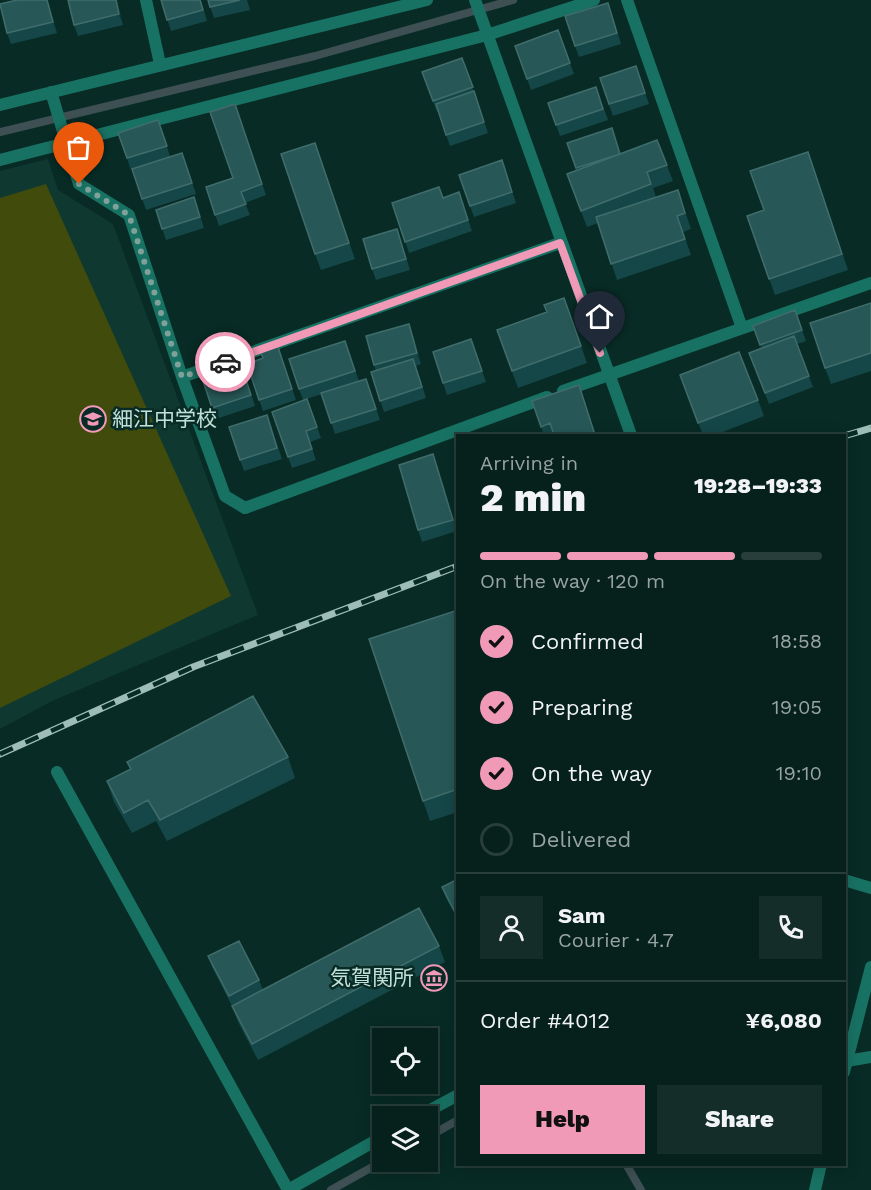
<!DOCTYPE html>
<meta charset="utf-8">
<style>
:root{--surface:#06201c;--page:#142d29;--text:#f1f3f6;--muted:#98a3a3;--line:#273e3b;--accent:#f09ab7}
body{margin:0;font-family:"Work Sans","Noto Sans JP",sans-serif;background:var(--page);color:var(--text);height:100vh;display:flex;flex-direction:column;font-size:22px;white-space:nowrap}
*{box-sizing:border-box;margin:0}
p{font-size:20px;color:var(--muted)}
.icon{flex:none;width:33px;height:33px;fill:none;stroke:currentColor;stroke-width:2;stroke-linecap:round;stroke-linejoin:round}
.map{position:relative;flex:1;overflow:hidden}
.panel{position:absolute;left:456px;top:434px;width:390px;height:732px;display:flex;flex-direction:column;background:var(--surface);border-radius:0px;box-shadow:0 3px 15px #0003,0 0 0 2px var(--line)}
.panel>*{flex:none}
.tools{position:absolute;left:372px;top:1028px;display:grid;gap:12px}
.tools a{display:grid;place-items:center;width:66px;height:66px;border-radius:0px;background:var(--surface);box-shadow:0 3px 15px #0003,0 0 0 2px var(--line);font-size:30px}
.pin{position:absolute;display:grid;place-items:center;width:51px;height:51px;color:#fff;margin:-62px -26px;border-radius:50% 50% 50% 0;rotate:-45deg;box-shadow:0 0 6px #0007}
.pin .icon{rotate:45deg}
.courier{position:absolute;display:grid;place-items:center;width:60px;height:60px;margin:-30px;border:4px solid #f09ab7;border-radius:50%;background:#fff;color:#222;box-shadow:0 2px 8px #0007}
.summary em{font-style:normal;font-weight:800}
.summary div{display:flex;flex-direction:column-reverse}
.summary{display:flex;align-items:center;justify-content:space-between;height:102px;padding:0 24px}
h1{font-size:39px;font-weight:800;line-height:45px}
.bar{display:grid;grid-template-columns:repeat(4,1fr);gap:9px 6px;align-content:center;height:72px;padding:0 24px}
.bar i{height:8px;border-radius:4px;background:var(--line)}
.bar .selected{background:var(--accent)}
.bar p{grid-column:span 4}
.line{display:flex;align-items:center;gap:15px;padding:0 24px;border-top:2px solid var(--line)}
.line div{flex:1}
.round{display:grid;place-items:center;flex:none;width:63px;height:63px;border-radius:0px;background:var(--page)}
ol{padding:0 24px;list-style:none}
li{display:flex;align-items:center;gap:18px;height:66px}
li p{margin-inline-start:auto}
li .icon{padding:6px;border-radius:50%;background:var(--accent);color:#111;stroke-width:4}
li:last-child{color:var(--muted)}
li i{width:33px;height:33px;border:3px solid var(--line);border-radius:50%}
.cta{display:flex;gap:12px;margin-top:auto;padding:12px 24px}
.cta a{flex:1;height:69px;border-radius:0px;background:var(--accent);color:#111;font-size:24px;font-weight:800;line-height:69px;text-align:center}
.cta a+a{background:var(--page);color:var(--text)}
.map>svg:first-child{display:block}
.built{fill:#0f3830}
.green{fill:#414b0b}
.lines{fill:none;stroke-linecap:round;stroke-linejoin:round}
.stream{stroke:#3e5054;stroke-width:8}
.minor{stroke:#187263;stroke-width:12}
.tertiary{stroke:#187263;stroke-width:12}
.rail-casing{stroke:#9dbdb6;stroke-width:7}
.rail{stroke:#082b25;stroke-width:4.5;stroke-dasharray:14;stroke-linecap:butt}
.wall{fill:#154748}
.shaded-wall{fill:#083533}
.building{fill:#275857;stroke:#406d6c;stroke-width:1.5}
.done{stroke:#80a199;stroke-width:6;stroke-dasharray:0 10.8}
.route{stroke:#f09ab7;stroke-width:8}
.labels{text-anchor:middle;stroke-width:5;stroke-linejoin:round;paint-order:stroke}
.poi-label{font-size:21px;fill:#c1e0d8;stroke:#082b25;text-anchor:start}
</style>
<div class="map">
<svg width="871" height="1190" viewBox="0 0 871 1190">
<rect width="100%" height="100%" fill="#082b25"/>
<path class="built" d="M48,159l10,31 55,34 145,391 -206,86 -52,28v-558z"/>
<path class="green" d="M46,184l185,412 -231,112v-510z"/>
<g class="lines">
<path class="stream" d="M0,132l315,-76 198,-56
M428,1137l30,-17
M626,1164l15,26
M331,1190l52,-29"/>
<path class="minor" d="M146,0l14,64
M475,0l156,435
M627,0l115,328
M51,92l28,92 50,31 53,162 43,119 20,12 302,-111
M0,105l427,-105
M0,160l487,-125 107,-35
M182,377l378,-134
M563,391l308,-108
M57,772l231,418
M844,880l27,8
M847,1061l24,-4"/>
<path class="tertiary" d="M844,1072l27,-105
M419,1116l39,-21
M288,1190l94,-53
M815,1190l6,-26"/>
<g class="rail-casing">
<path id="rail" d="M844,436l27,-8
M0,754l193,-87 265,-101"/>
</g>
<use href="#rail" class="rail"/>
</g>
<path class="wall" d="M117,0l6,25 -45,11 -4,-11z
M161,0h40l6,21 -36,10z
M208,0h39l3,10 -36,8z
M49,4l8,29 -46,11 -4,-11z
M612,14l9,30 -42,13 -4,-11z
M558,30l16,44 -43,16 -16,-44z
M462,58l26,75 -38,13 -12,-35 -1,1 -15,-40z
M636,66l13,38 -36,12 -13,-38z
M596,87l12,33 -48,16 -4,-11z
M235,104l31,91 -21,8 5,12 -31,11 -13,-39 27,-9z
M158,120l12,36 16,8 10,30 -50,16 -14,-41 -1,1 -13,-37z
M657,140l16,41 -20,7 3,9 22,-7 13,39 -8,3 8,23 -74,25 -19,-57 -11,4 -14,-37 3,-20 -9,-27 54,10z
M315,143l40,116 -34,11 -6,-16z
M502,160l14,43 -42,14 -4,-11z
M814,168l34,102 -73,25 -28,-79 17,-6z
M459,192l13,39 -63,22 -17,-50 51,-5z
M194,197l10,31 -38,12 -10,-30z
M397,229l13,41 -34,10 -4,-11z
M564,298l23,65 -69,25 -21,-58 50,-18z
M871,303v68l-40,13 -6,-16z
M795,310l11,31 -9,3 16,43 -44,17 -20,-51 13,-4 -9,-23z
M413,335l8,29 -5,2 10,32 -42,14 -13,-40 5,-1 -2,-6z
M471,339l15,43 -39,13 -14,-43z
M345,341l14,40 7,-2 14,41 -45,14 -13,-40 -19,6 -4,-11z
M238,356l17,50 -39,13 -13,-38 13,-4z
M281,356l15,44 -33,11 -16,-47z
M680,375l78,25 6,16 -49,19h-12z
M579,385l17,50h-52l-12,-34z
M307,399l14,39 -11,4 6,18 -24,8 -20,-56z
M271,426l11,33 -38,12 -4,-11z
M433,454l24,77 -35,11 -4,-12z
M458,610v202l-28,9 -7,-20z
M288,757l7,21 -128,63 -11,-20 -24,12 -18,-31 -7,-21 23,-11 -3,-8z
M458,879v41l-12,-22 -4,-11z
M439,946l6,16 -187,98 -20,-38 -6,-16 -20,-39 -4,-11 51,24 4,10z"/>
<path class="shaded-wall" d="M47,0l2,4 8,29 -4,-11z
M116,0h1l6,25 -4,-11z
M409,324l4,11 8,29 -4,-11z
M433,454l4,11 20,66 -4,-11z"/>
<path class="building" d="M17,0h30l6,22 -46,11 -7,-29z
M68,0h48l3,14 -45,11z
M161,0h39l3,10 -36,10z
M208,0h32l-30,7z
M608,3l9,30 -42,13 -10,-30z
M558,30l12,33 -43,16 -12,-33z
M462,58l11,29 -40,14 -11,-29z
M636,66l9,27 -36,11 -9,-26z
M596,87l7,22 -47,16 -8,-22z
M474,91l10,31 -38,13 -10,-31z
M235,104l27,80 -21,8 5,12 -31,11 -9,-28 27,-9 -23,-66z
M158,120l9,26 -40,12 -9,-25z
M612,128l8,26 -44,14 -9,-25z
M657,140l10,25 -20,7 4,12 -70,27 -14,-37z
M315,143l34,100 -34,11 -34,-100z
M808,152l34,102 -73,25 -22,-63 17,-6 -14,-39z
M182,153l10,30 -50,16 -10,-30z
M502,160l10,32 -42,14 -11,-31z
M439,187l4,11 16,-6 9,28 -63,22 -13,-39z
M678,190l7,23 -8,3 8,23 -74,25 -15,-47z
M194,197l6,20 -38,12 -6,-19z
M397,229l9,30 -34,10 -9,-30z
M564,298l17,48 -69,25 -15,-41 50,-18 -3,-7z
M871,303v50l-46,15 -15,-45z
M795,310l7,20 -42,15 -7,-19z
M409,324l8,29 -43,12 -8,-29z
M794,336l15,40 -44,17 -16,-40z
M471,339l11,32 -39,12 -10,-31z
M345,341l10,30 -56,18 -10,-30z
M277,344l15,45 -33,11 -12,-36 16,-6 -3,-8z
M739,352l19,48 -60,23 -18,-48z
M238,356l13,39 -39,13 -9,-27 13,-4 -4,-11z
M413,359l9,28 -42,14 -9,-29z
M366,379l10,30 -45,14 -10,-30z
M579,385l15,47 -9,3h-31l-4,-12 -9,4 -9,-26z
M307,399l10,28 -11,4 6,18 -24,8 -16,-45z
M267,415l10,33 -37,12 -11,-33z
M433,454l20,66 -35,10 -19,-65z
M458,610v179l-35,12 -54,-162z
M253,696l35,61 -128,63 -12,-20 -24,13 -17,-32 24,-12 -4,-7z
M458,879v37h-1l-15,-29z
M419,908l20,38 -187,98 -20,-38z
M239,941l20,39 -30,16 -21,-40z"/>
<g class="lines">
<path class="done" d="M79,184l50,31 53,162 43,-15"/>
<path class="route" d="M225,362l335,-119 40,110"/>
</g>
<defs>
<g id="school-ring" transform="scale(1.35)"><circle r="9.5" fill="#082b25" stroke="#f09ab7" stroke-width="1.5"/><path d="M0-5L7-2L0 1L-7-2ZM-4 1L0 2.5L4 1V4Q0 6-4 4Z" fill="#f09ab7"/></g>
<g id="museum-ring" transform="scale(1.35)"><circle r="9.5" fill="#082b25" stroke="#f09ab7" stroke-width="1.5"/><path d="M0-6L6-3V-2H-6V-3ZM-5-1h2V3h-2ZM-1-1h2V3h-2ZM3-1h2V3H3ZM-6 4H6V6H-6Z" fill="#f09ab7"/></g>
</defs>
<g fill-rule="evenodd">
<use href="#school-ring" x="93" y="419"/>
<use href="#museum-ring" x="434" y="978"/>
</g>
<g class="labels">
<g class="poi-label">
<text x="112" y="426">細江中学校</text>
<text x="414" y="985" text-anchor="end">気賀関所</text>
</g>
</g>
</svg>
<div class="tools">
<a><svg class="icon" aria-label="locate" viewBox="0 0 24 24"><circle cx="12" cy="12" r="6"/><path d="M12 2v4M12 18v4M2 12h4M18 12h4"/></svg></a>
<a><svg class="icon" aria-label="layers" viewBox="0 0 24 24"><path d="M12 4l9 5-9 5-9-5zM3 14l9 5 9-5"/></svg></a>
</div>
<div class="pin" style="left:79px;top:184px;background:#ea580c"><svg class="icon" aria-label="bag" viewBox="0 0 24 24"><path d="M5 8h14l-1 12H6zM9 8a3 3 0 0 1 6 0"/></svg></div>
<div class="pin" style="left:600px;top:353px;background:#1f2937"><svg class="icon" aria-label="home" viewBox="0 0 24 24"><path d="M3 11l9-7 9 7M6 9v11h12V9"/></svg></div>
<div class="courier" style="left:225px;top:362px"><svg class="icon" aria-label="car" viewBox="0 0 24 24"><path d="M5 17H2v-5l4-1 3-4h7l3 4 3 1v5h-3M9 17h6M6 11h13"/><circle cx="7" cy="17" r="2"/><circle cx="17" cy="17" r="2"/></svg></div>
<section class="panel">
<div class="summary"><div><h1>2 min</h1><p>Arriving in</p></div><em>19:28–19:33</em></div>
<div class="bar"><i class="selected"></i><i class="selected"></i><i class="selected"></i><i></i><p>On the way · 120 m</p></div>
<ol>
<li><svg class="icon" aria-label="check" viewBox="0 0 24 24"><path d="M5 12l5 5 9-10"/></svg>Confirmed<p>18:58</p></li>
<li><svg class="icon" aria-label="check" viewBox="0 0 24 24"><path d="M5 12l5 5 9-10"/></svg>Preparing<p>19:05</p></li>
<li><svg class="icon" aria-label="check" viewBox="0 0 24 24"><path d="M5 12l5 5 9-10"/></svg>On the way<p>19:10</p></li>
<li><i></i>Delivered</li>
</ol>
<div class="line" style="height:108px"><a class="round"><svg class="icon" aria-label="person" viewBox="0 0 24 24"><circle cx="12" cy="8" r="4"/><path d="M4 21q1-7 8-7t8 7"/></svg></a><div><b>Sam</b><p>Courier · 4.7</p></div><a class="round"><svg class="icon" aria-label="phone" viewBox="0 0 24 24"><path d="M5 4h4l2 5-3 2q2 4 5 5l2-3 5 2v4C11 20 4 13 5 4z"/></svg></a></div>
<div class="line" style="height:78px"><div>Order #4012</div><b>¥6,080</b></div>
<div class="cta"><a>Help</a><a>Share</a></div>
</section>
</div>
